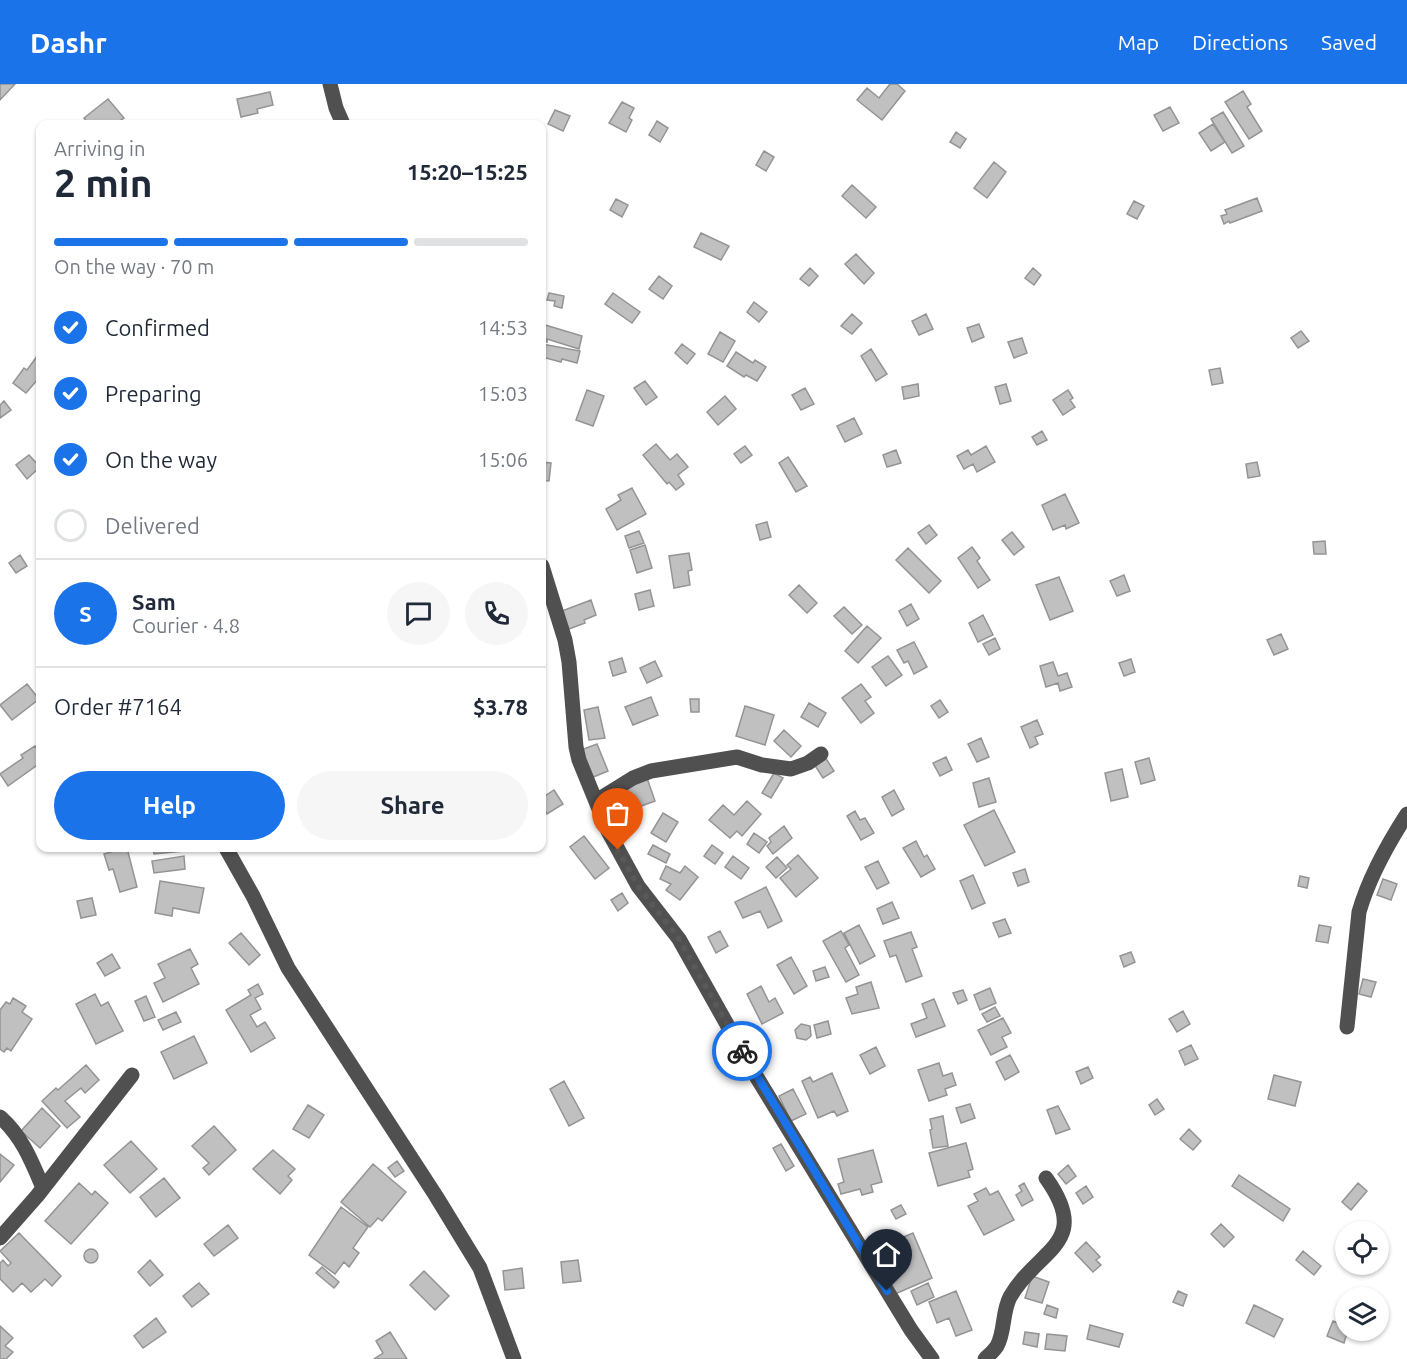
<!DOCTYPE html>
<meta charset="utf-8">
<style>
:root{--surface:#fff;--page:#f6f6f7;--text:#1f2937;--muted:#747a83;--line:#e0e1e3;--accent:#1a73e8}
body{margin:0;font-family:Ubuntu,sans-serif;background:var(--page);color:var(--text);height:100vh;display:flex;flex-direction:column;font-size:22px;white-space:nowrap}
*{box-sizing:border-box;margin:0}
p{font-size:20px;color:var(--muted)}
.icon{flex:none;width:33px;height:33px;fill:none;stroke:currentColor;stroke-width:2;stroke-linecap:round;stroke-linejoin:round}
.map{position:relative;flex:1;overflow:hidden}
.panel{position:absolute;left:36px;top:36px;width:510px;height:732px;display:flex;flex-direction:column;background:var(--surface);border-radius:12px;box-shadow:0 2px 4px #0004}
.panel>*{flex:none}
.fabs{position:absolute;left:1335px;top:1137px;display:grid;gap:12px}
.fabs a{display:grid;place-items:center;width:54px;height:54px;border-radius:50%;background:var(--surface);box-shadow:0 2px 4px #0004;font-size:30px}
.pin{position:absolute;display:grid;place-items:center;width:51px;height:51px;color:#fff;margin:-62px -26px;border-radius:50% 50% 50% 0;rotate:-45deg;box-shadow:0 0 6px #0007}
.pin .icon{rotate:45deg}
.courier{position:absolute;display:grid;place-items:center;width:60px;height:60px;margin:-30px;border:4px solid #1a73e8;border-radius:50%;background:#fff;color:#222;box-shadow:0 2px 8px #0007}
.headline em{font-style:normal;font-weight:700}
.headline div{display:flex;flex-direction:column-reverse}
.headline{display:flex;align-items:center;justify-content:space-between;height:102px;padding:0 18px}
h1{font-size:39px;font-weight:700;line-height:45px}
.bar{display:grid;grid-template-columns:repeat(4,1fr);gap:9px 6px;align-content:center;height:72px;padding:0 18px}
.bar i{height:8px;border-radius:4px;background:var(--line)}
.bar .on{background:var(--accent)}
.bar p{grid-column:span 4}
.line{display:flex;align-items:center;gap:15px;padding:0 18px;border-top:2px solid var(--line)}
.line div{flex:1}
.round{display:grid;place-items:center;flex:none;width:63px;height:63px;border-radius:32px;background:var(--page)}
ol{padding:0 18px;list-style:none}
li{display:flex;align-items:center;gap:18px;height:66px}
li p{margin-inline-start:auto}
li .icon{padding:6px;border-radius:50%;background:var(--accent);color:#fff;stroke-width:4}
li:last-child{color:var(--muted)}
li i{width:33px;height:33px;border:3px solid var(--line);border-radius:50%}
.button{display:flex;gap:12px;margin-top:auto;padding:12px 18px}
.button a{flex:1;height:69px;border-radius:36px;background:var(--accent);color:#fff;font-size:24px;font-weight:700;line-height:69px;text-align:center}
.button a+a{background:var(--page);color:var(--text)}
header{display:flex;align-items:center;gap:36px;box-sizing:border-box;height:84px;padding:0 30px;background:var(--accent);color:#fff}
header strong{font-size:28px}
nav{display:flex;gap:33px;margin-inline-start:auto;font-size:21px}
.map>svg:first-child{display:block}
.building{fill:#c0c0c0;stroke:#949494;stroke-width:1.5}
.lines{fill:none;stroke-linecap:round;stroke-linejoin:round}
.minor{stroke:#505050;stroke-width:15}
.done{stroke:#595959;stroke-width:6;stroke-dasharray:0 10.8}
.route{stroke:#1a73e8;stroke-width:8}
</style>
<header>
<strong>Dashr</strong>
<nav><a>Map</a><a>Directions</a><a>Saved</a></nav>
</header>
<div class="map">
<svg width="1407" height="1275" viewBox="0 0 1407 1275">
<rect width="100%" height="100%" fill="#fff"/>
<path class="building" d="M1,0h14l-15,16v-15z
M890,0h7l8,7 -23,29 -25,-20 10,-12 12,10z
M1243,7l8,13 -4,3 15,24 -13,8 -24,-37z
M270,8l3,13 -16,4 1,4 -17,4 -4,-18z
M108,15l16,19 -9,6h-26l-5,-6z
M622,18l12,6 -5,10 3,2 -6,12 -17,-9z
M1170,23l9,16 -16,8 -9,-16z
M555,26l15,6 -7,15 -15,-7z
M1223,28l21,34 -12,7 -21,-34z
M657,37l11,7 -8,14 -11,-7z
M1213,40l12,18 -14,9 -12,-18z
M956,48l10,7 -6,9 -10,-6z
M764,67l10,6 -8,14 -10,-6z
M994,78l12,10 -19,26 -13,-10z
M852,101l24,22 -10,11 -24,-22z
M1257,114l5,13 -32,12 -1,-2 -5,3 -3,-8 6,-2 -2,-4z
M616,115l12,6 -6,12 -12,-7z
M1134,117l10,5 -7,13 -10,-5z
M701,149l28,13 -8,14 -27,-13z
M856,170l18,19 -10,11 -19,-20z
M810,184l8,8 -9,10 -9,-7z
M1033,184l8,7 -7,10 -9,-7z
M659,192l13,10 -9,13 -14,-10z
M549,209l15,3 -2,12 -8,-2 1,-5 -8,-1z
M613,209l27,19 -8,11 -27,-19z
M754,218l13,10 -8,10 -12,-10z
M852,230l10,9 -10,11 -11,-8z
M926,230l7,15 -14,6 -7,-14z
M542,240l40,12 -3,13 -32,-10v3l-5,-1z
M979,240l5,13 -12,5 -5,-14z
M1301,247l8,10 -11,7 -7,-10z
M720,248l15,9 -12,21 -15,-8z
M1022,254l5,15 -13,5 -6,-16z
M542,260l38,7 -3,12 -15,-4 -1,3 -19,-5z
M682,260l13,10 -8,10 -12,-11z
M871,265l16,25 -11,7 -15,-25z
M40,268v29l-2,-2 -12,14 -13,-10 11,-15 3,2z
M736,268l17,11 2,-3 11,7 -9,14 -11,-6 -2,2 -17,-11z
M1220,284l3,15 -11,2 -3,-15z
M645,297l12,16 -11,8 -12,-17z
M918,300l1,12 -15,3 -2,-12z
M1006,300l5,17 -11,3 -5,-17z
M805,304l9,16 -13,6 -9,-15z
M587,306l17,6 -11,30 -17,-6z
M1068,306l5,8 -3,2 5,7 -12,8 -10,-15z
M725,312l11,13 -18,16 -11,-13z
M4,317l7,9 -11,8v-13z
M854,334l8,16 -17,8 -8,-16z
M1042,347l5,9 -10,5 -5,-8z
M656,360l14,16 7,-6 11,13 -10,8 6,9 -8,6 -7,-8 -2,2 -24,-29z
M745,362l7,9 -11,8 -7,-9z
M986,362l9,16 -18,10 -4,-8 -9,5 -7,-13 11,-6 3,5z
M896,366l5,13 -14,4 -4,-12z
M29,371l11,12 -13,12 -11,-14z
M788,373l19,29 -11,6 -17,-29z
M542,378l9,1 -2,18 -7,-1z
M1257,378l3,14 -12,2 -2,-14z
M632,404l14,26 -29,16 -11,-21 15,-9 -3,-5z
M1065,410l14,29 -13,6 -1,-4 -12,5 -11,-25z
M767,438l4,15 -11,3 -4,-15z
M929,441l8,10 -11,9 -8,-11z
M639,447l5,12 -15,5 -4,-12z
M1012,448l12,15 -10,8 -12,-15z
M1325,457l1,13h-12l-1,-12z
M645,461l7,23 -15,5 -7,-23z
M972,463l8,11 -3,3 13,19 -12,8 -20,-30z
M908,464l33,33 -12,12 -33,-33z
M689,469l3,17 -4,1 2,14 -16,3 -5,-32z
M20,471l7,11 -11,7 -7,-10z
M1124,491l6,16 -13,5 -7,-15z
M1059,493l14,34 -23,9 -14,-35z
M799,501l18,18 -10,10 -18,-18z
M650,506l4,16 -15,4 -4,-16z
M591,516l5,15 -12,5 1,3 -16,6 -7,-18z
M911,520l8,15 -12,7 -8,-15z
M844,523l18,18 -10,9 -18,-18z
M983,531l10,20 -15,7 -9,-19z
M867,542l14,12 -23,25 -13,-12z
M1281,550l7,15 -14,6 -7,-15z
M995,554l5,11 -11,6 -6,-11z
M914,558l13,25 -13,7 -6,-13 -4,2 -7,-13z
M888,572l14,19 -16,11 -14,-19z
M622,574l4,14 -13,4 -4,-14z
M1131,575l4,13 -11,4 -5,-13z
M655,577l7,15 -15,7 -7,-15z
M1053,578l5,14 9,-3 5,14 -12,4 -2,-8 -12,4 -6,-21z
M27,600l12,15 -27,21 -12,-15z
M861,600l10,13 -6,4 9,12 -13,10 -19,-25z
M651,613l7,18 -25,10 -8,-18z
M690,615h9v13h-8z
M940,616l8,12 -9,6 -8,-12z
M809,619l17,10 -8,14 -17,-10z
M745,622l29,9 -9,30 -29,-9z
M598,623l7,31 -16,2 -5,-30z
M1037,636l6,14 -8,3 3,7 -8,4 -9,-21z
M784,646l17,16 -10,11 -17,-16z
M981,654l8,19 -12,5 -9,-18z
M597,660l11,27 -17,7 -10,-28z
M35,662l5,7v10l-32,23 -8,-12 23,-16 -2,-3z
M825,673l9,14 -11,7 -9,-14z
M946,673l6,13 -12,6 -7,-13z
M1149,674l6,22 -14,4 -6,-22z
M1122,685l6,28 -17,4 -6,-28z
M774,689l9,5 -12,20 -9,-5z
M647,694l8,23 -30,11 -8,-22z
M989,694l7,24 -17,5 -6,-24z
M554,706l9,14 -16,10 -5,-9v-7z
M894,706l10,19 -12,7 -10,-19z
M747,717l14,13 -19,22 -5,-5 -7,7 -21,-18 14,-15 11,10z
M994,726l21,42 -30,14 -21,-41z
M855,727l5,9 5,-2 9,15 -13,7 -14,-24z
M663,729l15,9 -12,20 -15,-9z
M784,742l8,12 -19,16 -6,-8 4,-4 -2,-4z
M754,749l13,9 -8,11 -12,-9z
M584,752l25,32 -14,11 -25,-32z
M916,757l8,16 3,-2 8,14 -14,8 -18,-29z
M653,761l17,9 -4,9 -18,-9z
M712,761l11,8 -8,11 -11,-8z
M124,764h3l10,39 -17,5 -7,-23 -4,1 -5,-16z
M153,764h29l1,3 -29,3z
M798,771l20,23 -22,19 -16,-19 11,-9 -4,-4z
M184,772l1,13 -31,4 -2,-12z
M733,772l16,12 -8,11 -16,-12z
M777,773l10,11 -11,10 -10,-11z
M878,777l11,22 -12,6 -12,-22z
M666,782l14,7 5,-7 13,11 -18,23 -14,-10 5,-6 -11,-5z
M1025,785l4,13 -11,4 -5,-13z
M973,791l12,28 -13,6 -12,-28z
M1300,792l9,2 -2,10 -9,-2z
M1383,795l14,5 -6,16 -14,-5z
M160,797l44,7 -5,25 -26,-5 -1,8 -17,-3z
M766,803l16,34 -14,7 -8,-17 -17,7 -8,-16z
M622,809l6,10 -10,8 -7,-11z
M92,814l4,17 -15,3 -4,-17z
M892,818l7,16 -16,6 -6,-15z
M1005,835l6,14 -12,4 -6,-14z
M859,841l16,31 -15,8 -16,-31z
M1319,841l12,2 -3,16 -12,-2z
M720,847l8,15 -12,7 -8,-16z
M841,847l8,14 -4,3 14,27 -13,7 -23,-41z
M911,848l6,15 -5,2 10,27 -16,6 -10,-27 -6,2 -6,-16z
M241,849l19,22 -11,10 -20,-22z
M190,865l8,15 -7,4 8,16 -36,18 -9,-19 11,-5 -7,-14z
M1131,868l4,10 -11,5 -4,-11z
M112,870l8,14 -15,8 -8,-13z
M791,873l16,29 -13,8 -17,-29z
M825,883l4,10 -13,4 -3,-10z
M1363,895l13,3 -5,15 -12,-3z
M871,898l8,26 -27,6 -6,-16 12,-4 -2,-7z
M258,900l5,10 -8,4 6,11 -11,6 7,12 8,-5 10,16 -24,14 -25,-42 25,-15 -3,-5z
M761,902l8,16 6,-4 8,15 -21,11 -15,-30z
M990,904l6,15 -16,7 -6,-15z
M963,906l4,10 -9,4 -5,-11z
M95,910l6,12 7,-4 15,29 -27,13 -20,-40z
M146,912l9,21 -11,4 -9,-20z
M13,914l13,8 -4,6 10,7 -21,32 -4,-3 -3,4 -4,-3v-39l6,-8 4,2z
M934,915l11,27 -29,11 -5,-13 16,-6 -5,-14z
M995,923l5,9 -13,6 -5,-8z
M1183,927l7,13 -13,8 -8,-13z
M176,928l5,10 -18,8 -5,-10z
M1003,934l8,15 -9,4 5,10 -16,8 -13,-25z
M828,937l3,13 -14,4 -3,-13z
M801,940l9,2 1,10 -5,4 -9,-2 -2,-8z
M194,952l13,27 -33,16 -13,-27z
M1191,961l7,14 -13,6 -6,-14z
M876,963l9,19 -15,8 -10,-19z
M722,965l9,17 -6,4 -4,-6 -1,1 -7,-11z
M1010,971l9,17 -14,8 -9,-18z
M939,979l4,13 9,-3 4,12 -11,4 2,6 -18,6 -11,-31z
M86,981l13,15 -14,13 -4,-5 -16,13 15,16 -13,11 -25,-27 14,-13 2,2z
M1088,983l5,11 -12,6 -5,-12z
M832,989l16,38 -11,5 -3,-5 -16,7 -16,-37 8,-4 3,5z
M1274,991l27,7 -6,24 -27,-7z
M564,997l20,37 -15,8 -19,-37z
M793,1005l13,25 -15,7 -12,-25z
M1157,1015l7,10 -9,6 -6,-10z
M970,1020l5,14 -14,5 -5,-15z
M308,1021l16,10 -15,23 -16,-9z
M1058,1022l12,23 -14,5 -9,-24z
M42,1024l18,18 -20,22 -19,-17z
M943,1032l5,30 -15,2 -3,-18 2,-1 -2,-10z
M214,1042l22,24 -27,25 -6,-7 6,-5 -17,-17z
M1189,1045l12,12 -8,9 -13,-11z
M131,1057l26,28 -27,24 -26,-28z
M966,1059l7,26 -5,2 2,6 -32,9 -9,-33z
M781,1060l13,22 -8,5 -13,-23z
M273,1066l22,19 -7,7 4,4 -12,14 -27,-25z
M873,1066l9,32 -11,3 2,7 -11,3 -2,-6 -19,5 -3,-10 6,-2 -6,-23z
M0,1070l14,11 -14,17z
M397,1077l7,10 -9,6 -7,-9z
M373,1080l33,28 -24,29 -4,-3 -8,9 -29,-25z
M1068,1081l8,11 -10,8 -8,-10z
M1239,1091l51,34 -7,12 -51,-35z
M164,1094l16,20 -24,19 -16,-20z
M79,1099l13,12 3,-4 13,12 -37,41 -26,-23z
M1024,1099l9,17 -11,6 -6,-11 6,-4 -3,-5z
M1358,1099l9,8 -16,19 -9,-8z
M1086,1102l7,11 -10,7 -7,-11z
M986,1104l4,7 8,-4 16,29 -30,15 -16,-29 10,-5 -4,-7z
M901,1121l5,9 -10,5 -5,-9z
M341,1123l27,20 -15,21 6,5 -10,14 -5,-5 -9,12 -26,-19z
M1221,1140l13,13 -10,10 -13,-13z
M228,1141l10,13 -24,18 -10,-12z
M19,1149l42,43 -9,10 -7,-7 -14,13 -9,-9 -9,9 -13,-13v-16l3,-3 5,6 3,-3 -11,-12z
M913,1149l19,45 -37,16 -20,-45z
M1086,1158l14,15 -4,3 5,5 -8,7 -18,-19z
M84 1172a7 7 0 1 1 14 0a7 7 0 1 1-14 0Z
M1303,1167l18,15 -7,9 -18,-15z
M150,1176l13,15 -13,11 -12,-14z
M578,1176l3,21 -18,2 -2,-21z
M322,1183l17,15 -5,6 -18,-15z
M522,1184l2,20 -19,2 -2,-19z
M424,1187l25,25 -14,14 -25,-25z
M1032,1192l17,6 -7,21 -17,-5z
M199,1199l10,11 -17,13 -9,-11z
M928,1199l6,14 -17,8 -6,-14z
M956,1207l16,39 -16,6 -7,-18 -12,5 -8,-21z
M1178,1207l9,4 -4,11 -10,-4z
M1047,1221l11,4 -2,9 -12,-4z
M1254,1221l29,14 -9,18 -28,-14z
M156,1234l10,14 -23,16 -9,-12z
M1333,1237l13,5v4h2l-4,13 -17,-7z
M1090,1241l33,9 -4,13 -32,-8z
M0,1242l13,12 -8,8 8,6 -7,7h-6z
M390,1248l17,27h-33l9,-6 -7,-12z
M1025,1248l14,2 -2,13 -14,-3z
M1047,1250l20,2 -2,15 -20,-2z"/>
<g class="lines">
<path class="minor" d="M330,0l6,24 7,16
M542,482l23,74 4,22 7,85 3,13 29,71 30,55 41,53 77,137 155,254 21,29
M596,717l37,-23 18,-7 86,-14 25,8 29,4 17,-6 13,-9
M226,764l27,48 35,72 148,228 44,72 34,91
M1347,943l12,-115c10,-35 28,-67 48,-98
M0,1033c22,19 32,45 43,71
M0,1154l37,-42 95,-121
M985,1275c4,-4 9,-8 12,-13 8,-14 5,-34 13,-49 28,-49 83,-53 36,-119"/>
</g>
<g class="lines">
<path class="done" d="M618,766l20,36 41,53 63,112"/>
<path class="route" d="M742,967l145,240"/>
</g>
</svg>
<div class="fabs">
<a><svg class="icon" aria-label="locate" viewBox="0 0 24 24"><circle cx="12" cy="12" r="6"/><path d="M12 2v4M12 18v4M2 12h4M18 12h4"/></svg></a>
<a><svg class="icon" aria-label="layers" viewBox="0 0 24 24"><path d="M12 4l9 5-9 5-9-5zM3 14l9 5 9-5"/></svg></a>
</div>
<div class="pin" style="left:618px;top:766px;background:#ea580c"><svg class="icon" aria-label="bag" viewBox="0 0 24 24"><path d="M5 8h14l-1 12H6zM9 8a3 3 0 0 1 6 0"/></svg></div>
<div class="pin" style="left:887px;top:1207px;background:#1f2937"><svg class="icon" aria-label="home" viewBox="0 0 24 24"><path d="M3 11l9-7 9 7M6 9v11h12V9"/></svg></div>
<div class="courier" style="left:742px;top:967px"><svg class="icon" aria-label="bike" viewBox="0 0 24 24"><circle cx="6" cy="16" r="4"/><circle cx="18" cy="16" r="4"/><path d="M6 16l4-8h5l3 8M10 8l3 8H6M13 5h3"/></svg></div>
<section class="panel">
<div class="headline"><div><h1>2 min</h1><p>Arriving in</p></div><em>15:20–15:25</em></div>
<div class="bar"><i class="on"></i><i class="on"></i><i class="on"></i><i></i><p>On the way · 70 m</p></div>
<ol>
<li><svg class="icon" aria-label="check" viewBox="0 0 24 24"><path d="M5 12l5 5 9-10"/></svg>Confirmed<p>14:53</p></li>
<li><svg class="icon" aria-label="check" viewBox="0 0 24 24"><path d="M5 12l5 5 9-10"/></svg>Preparing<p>15:03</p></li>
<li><svg class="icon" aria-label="check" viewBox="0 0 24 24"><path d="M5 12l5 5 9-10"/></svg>On the way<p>15:06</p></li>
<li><i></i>Delivered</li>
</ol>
<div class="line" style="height:108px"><b class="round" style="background:var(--accent);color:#fff">S</b><div><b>Sam</b><p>Courier · 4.8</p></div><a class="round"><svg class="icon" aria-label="chat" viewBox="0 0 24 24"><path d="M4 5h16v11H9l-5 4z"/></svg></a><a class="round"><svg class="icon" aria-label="phone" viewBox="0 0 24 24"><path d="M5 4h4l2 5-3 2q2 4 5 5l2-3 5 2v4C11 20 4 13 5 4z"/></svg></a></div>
<div class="line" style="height:78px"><div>Order #7164</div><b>$3.78</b></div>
<div class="button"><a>Help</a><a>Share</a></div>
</section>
</div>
